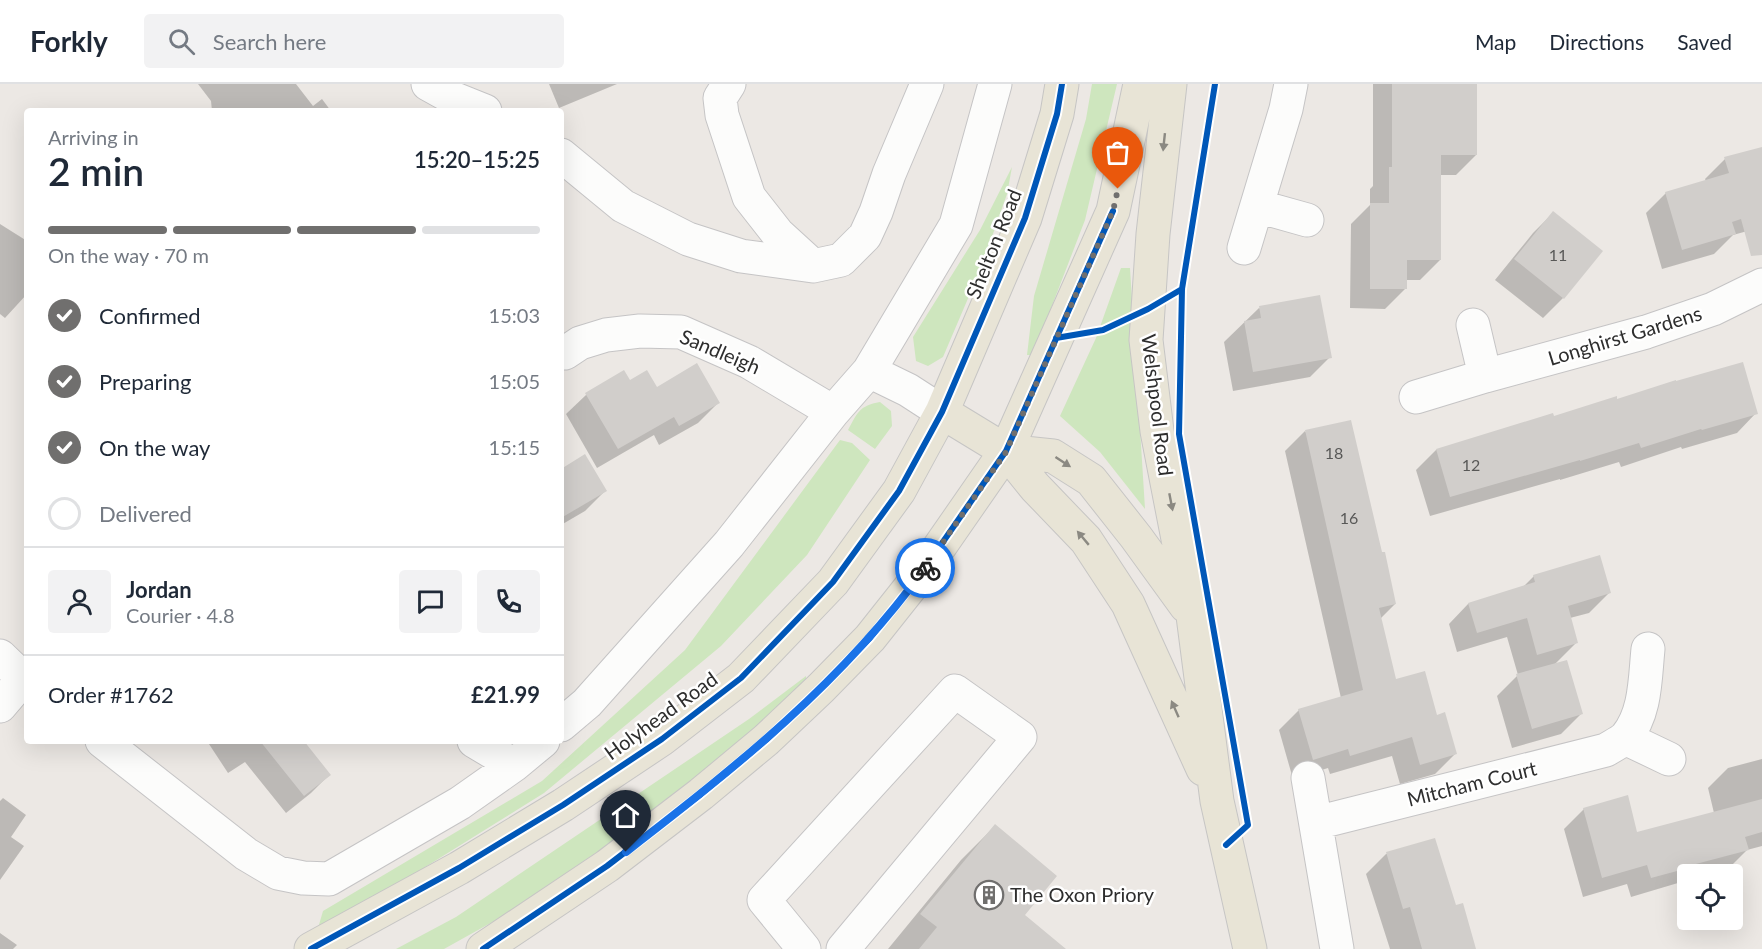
<!DOCTYPE html>
<meta charset="utf-8">
<style>
:root{--surface:#fff;--page:#f2f2f3;--text:#1f2937;--muted:#747a83;--line:#e0e1e3;--accent:#706f6e}
body{margin:0;font-family:Lato,sans-serif;background:var(--page);color:var(--text);height:100vh;display:flex;flex-direction:column;font-size:22px;white-space:nowrap}
*{box-sizing:border-box;margin:0}
p{font-size:20px;color:var(--muted)}
.icon{flex:none;width:33px;height:33px;fill:none;stroke:currentColor;stroke-width:2;stroke-linecap:round;stroke-linejoin:round}
.map{position:relative;flex:1;overflow:hidden}
.side{position:absolute;left:24px;top:24px;width:540px;height:636px;display:flex;flex-direction:column;background:var(--surface);border-radius:6px;box-shadow:0 6px 24px #0002}
.side>*{flex:none}
.fabs{position:absolute;left:1677px;top:780px;display:grid;gap:12px}
.fabs a{display:grid;place-items:center;width:66px;height:66px;border-radius:6px;background:var(--surface);box-shadow:0 6px 24px #0002;font-size:30px}
.pin{position:absolute;display:grid;place-items:center;width:51px;height:51px;color:#fff;margin:-62px -26px;border-radius:50% 50% 50% 0;rotate:-45deg;box-shadow:0 0 6px #0007}
.pin .icon{rotate:45deg}
.courier{position:absolute;display:grid;place-items:center;width:60px;height:60px;margin:-30px;border:4px solid #1a73e8;border-radius:50%;background:#fff;color:#222;box-shadow:0 2px 8px #0007}
.headline em{font-style:normal;font-weight:600}
.headline div{display:flex;flex-direction:column-reverse}
.headline{display:flex;align-items:center;justify-content:space-between;height:102px;padding:0 24px}
h1{font-size:39px;font-weight:600;line-height:45px}
.bar{display:grid;grid-template-columns:repeat(4,1fr);gap:9px 6px;align-content:center;height:72px;padding:0 24px}
.bar i{height:8px;border-radius:4px;background:var(--line)}
.bar .active{background:var(--accent)}
.bar p{grid-column:span 4}
.line{display:flex;align-items:center;gap:15px;padding:0 24px;border-top:2px solid var(--line)}
.line div{flex:1}
.round{display:grid;place-items:center;flex:none;width:63px;height:63px;border-radius:6px;background:var(--page)}
ol{padding:0 24px;list-style:none}
li{display:flex;align-items:center;gap:18px;height:66px}
li p{margin-inline-start:auto}
li .icon{padding:6px;border-radius:50%;background:var(--accent);color:#fff;stroke-width:4}
li:last-child{color:var(--muted)}
li i{width:33px;height:33px;border:3px solid var(--line);border-radius:50%}
header{display:flex;align-items:center;gap:36px;box-sizing:border-box;height:84px;padding:0 30px;background:var(--surface);border-bottom:2px solid var(--line)}
header strong{font-size:28px}
nav{display:flex;gap:33px;margin-inline-start:auto;font-size:21px}
.search{width:420px;height:54px;background:var(--page);display:flex;align-items:center;gap:15px;box-sizing:border-box;padding:0 21px;border-radius:6px;color:var(--muted);font-size:22px}
.map>svg:first-child{display:block}
.green{fill:#cee6be}
.shadow{fill:#0003}
.building{fill:#d1cecb}
.lines{fill:none;stroke-linecap:round;stroke-linejoin:round}
.minor-casing{stroke:#c5c4c5;stroke-width:35}
.major-casing{stroke:#c6c5c4;stroke-width:35}
.minor{stroke:#fcfcfb;stroke-width:33}
.major{stroke:#e8e4d6;stroke-width:33}
.cycleway-casing{stroke:#fff;stroke-width:10}
.cycleway{stroke:#0057b8;stroke-width:6}
.oneway{fill:#8b8982}
.done{stroke:#706f6e;stroke-width:6;stroke-dasharray:0 10.8}
.route{stroke:#1a73e8;stroke-width:8}
.labels{text-anchor:middle;stroke-width:5;stroke-linejoin:round;paint-order:stroke}
.number-label{font-size:16px;fill:#585857}
.street-label{font-size:20px;fill:#2e2e2e;stroke:#fff}
.poi-label{font-size:20px;fill:#2e2e2e;stroke:#fff;text-anchor:start}
</style>
<header>
<strong>Forkly</strong>
<div class="search"><svg class="icon" aria-label="search" viewBox="0 0 24 24"><circle cx="10" cy="10" r="6"/><path d="M15 15l6 6"/></svg>Search here</div>
<nav><a>Map</a><a>Directions</a><a>Saved</a></nav>
</header>
<div class="map">
<svg width="1762" height="865" viewBox="0 0 1762 865">
<rect width="100%" height="100%" fill="#ece8e4"/>
<path class="green" d="M1092,0h25l-32,136 -52,135h-6l7,-59 52,-177z
M1012,83l-5,27 -26,74 -38,89 -15,9 -12,-5 -3,-24 67,-107z
M1121,184h9l15,241 -45,-57 -40,-36 36,-78z
M880,318l11,9 1,15 -17,23 -27,-19c10,-18 11,-24 32,-28z
M840,356l12,3 18,17 -63,95 -86,91 -177,147 -228,142 7,-24 219,-130 143,-131z
M806,592v11l-170,139 -140,94 -52,29h-48l60,-32 293,-198z"/>
<path class="shadow" d="M198,0h98l17,22 9,-7 9,12h-119l-1,-10z
M549,0h68l-58,24z
M1373,0h102l1,71 -20,20h-16v85l-20,20h-14l-1,9 -20,20 -35,-1 1,-84 19,-19v-16l3,-3z
M1762,64v79l-29,8 -19,19 -52,15 -16,-56 20,-20 40,-12 -1,-2 20,-20z
M1553,129l47,38 -37,47 -20,20 -48,-38 38,-47z
M0,140l27,17v53l-22,24 -5,-4z
M1259,224l71,49 -20,20 -77,14 -9,-49z
M624,288l6,10 88,21 -20,20 -39,22 -5,-10 -57,33 -31,-54 20,-19z
M1756,329l-19,20 -55,16 -1,-2 -60,20 -2,-5 -59,18v-1l-130,37 -14,-46 20,-20 116,-35 1,3z
M1305,347l75,123 15,50 -15,15 15,62 41,35 19,38 -20,20 -35,10 -8,-28 -62,18 -2,-6 -35,11 -14,-49 20,-20 42,-12 -56,-247z
M561,387l44,20 -20,20 -24,14z
M1534,492l75,17 -20,20 -19,5 7,24 -23,23 27,49 -20,20 -49,14 -15,-52 21,-21 -11,-38 -50,15 -8,-28 19,-20 54,-16z
M207,657h95l27,34 -18,18 -25,20 -41,-51 -17,11z
M1762,675v87l-15,4 -20,20 -18,4h-21v6l-57,17 -4,-13 -44,13 -19,-68 20,-20 52,24 78,-20 -6,-25 20,-20z
M3,714l23,17 -15,22 13,9 -24,34v-79z
M995,742l28,89 41,34h-176l73,-89z
M1434,756l21,67 19,42h-84l-24,-75 20,-20z
M0,849l17,12 -4,4h-13z"/>
<path class="building" d="M1392,0h85v71h-36v105h-34v29h-37v-86h19v-36h3z
M1762,63v108l-11,1 -10,-37 -9,3 4,12 -54,16 -17,-58 64,-19 -5,-16z
M1553,127l50,40 -39,48 -50,-40z
M1320,211l12,63 -79,14 -9,-51 17,-3 -2,-12z
M1743,278l15,52 -56,16 -1,-1 -60,19 -2,-5 -59,18v-1l-130,37 -14,-48 117,-36 1,3 63,-20v3l59,-19v1z
M697,279l23,40 -41,23 -5,-9 -56,32 -33,-56 39,-23 6,10 17,-10 10,17z
M1351,336l31,132h3l11,52 -17,4 17,71 29,-8 12,44 8,-3 12,42 -37,11 -8,-28 -62,19 -2,-7 -35,11 -15,-51 65,-19 -58,-260z
M585,370l22,37 -46,27v-49z
M1600,471l11,38 -43,13 10,37 -41,12 -10,-37 -50,15 -9,-30 67,-21 -2,-7z
M1567,576l16,54 -51,15 -16,-55z
M260,657h44l27,34 -27,21z
M1628,711l9,37 125,-33v33l-17,5 4,13 -57,15v2l-41,11 -4,-13 -45,13 -19,-70z
M995,740l62,52 -32,39 41,34h-147l18,-22 -17,-13z
M1435,754l21,67 7,-2 13,46h-54l-12,-42 -7,2 -17,-57z"/>
<g class="lines">
<g class="minor-casing">
<path id="minor" d="M428,0l27,15 30,12
M729,0l-9,14 2,17 27,82 29,37 35,32
M561,71l62,51 65,33 53,17 72,10 28,-6 24,-24 11,-24 13,-38 38,-90
M1257,122l50,14
M1244,164l42,-139 5,-25
M1473,241l12,51
M565,269l15,-10 26,-8 34,-4 41,1 68,30 84,50
M869,287l39,19 34,22
M1416,313l69,-21 161,-44 67,-23 49,-24
M0,572l27,26
M0,622l23,-27
M561,641l26,-22 142,-159 104,-132 36,-41 87,-146 39,-141
M1625,654l44,21
M102,657l144,113 32,19 25,5 26,1 131,-76 54,-38 29,-24
M474,657l40,24
M1308,694l29,171
M1316,739l290,-73c6,-4 15,-8 20,-13 20,-24 19,-59 22,-88
M804,865l-40,-49 191,-209 65,46 -177,212"/>
</g>
<g class="major-casing">
<path id="major" d="M1170,0l-17,150 -7,106 11,91 36,185 24,185 33,148
M942,328l64,39 29,36 51,53 42,64 75,165
M1006,367l47,5 38,24 45,57 50,69
M311,865l148,-81 104,-63 99,-66 79,-61 92,-96 66,-91 43,-79 83,-194 32,-104 5,-30
M483,865l124,-83 94,-72 65,-54 55,-52 49,-50 50,-63 86,-124 107,-240 27,-127"/>
</g>
<use href="#minor" class="minor"/>
<use href="#major" class="major"/>
<g class="cycleway-casing">
<path id="cycleway" d="M1215,0l-33,205 -3,145 69,391 -22,20
M1056,254l47,-8 45,-21 34,-20
M311,865l148,-81 104,-63 99,-66 79,-61 92,-96 66,-91 43,-79 83,-194 32,-104 5,-30
M483,865l124,-83 94,-72 65,-54 55,-52 49,-50 50,-63 86,-124 107,-240"/>
</g>
<use href="#cycleway" class="cycleway"/>
</g>
<defs><path id="oneway-solid" d="M-6-.8H1V-3.2L6.5 0L1 3.2V.8H-6Z" transform="scale(1.5)"/></defs>
<g class="oneway">
<use href="#oneway-solid" transform="translate(1164 58) rotate(96)"/>
<use href="#oneway-solid" transform="translate(1063 378) rotate(33)"/>
<use href="#oneway-solid" transform="translate(1171 418) rotate(79)"/>
<use href="#oneway-solid" transform="translate(1083 454) rotate(-130)"/>
<use href="#oneway-solid" transform="translate(1175 625) rotate(-114)"/>
</g>
<g class="lines">
<path class="done" d="M925,484l81,-116 107,-241 5,-22"/>
<path class="route" d="M626,768c111,-86 216,-169 299,-284"/>
</g>
<defs>
<g id="building-ring" transform="scale(1.5)"><circle r="9.5" fill="#fff" stroke="#706f6e" stroke-width="1.5"/><path d="M-4-6H4V6H1V3H-1V6H-4ZM-2.5-4.3h1.7v1.8h-1.7ZM.8-4.3h1.7v1.8H.8ZM-2.5-1h1.7V.8h-1.7ZM.8-1h1.7V.8H.8Z" fill="#706f6e"/></g>
</defs>
<g fill-rule="evenodd">
<use href="#building-ring" x="989" y="811"/>
</g>
<g class="labels">
<g class="number-label">
<text x="1558" y="177">11</text>
<text x="1334" y="375">18</text>
<text x="1471" y="387">12</text>
<text x="1349" y="440">16</text>
</g>
<g class="street-label">
<text transform="translate(994 160) rotate(-68)" y="7">Shelton Road</text>
<text transform="translate(1625 252) rotate(-17)" y="7">Longhirst Gardens</text>
<text transform="translate(720 268) rotate(23)" y="7">Sandleigh</text>
<text transform="translate(1157 321) rotate(83)" y="7">Welshpool Road</text>
<text transform="translate(661 632) rotate(-36)" y="7">Holyhead Road</text>
<text transform="translate(1472 700) rotate(-14)" y="7">Mitcham Court</text>
</g>
<g class="poi-label">
<text x="1010" y="818">The Oxon Priory</text>
</g>
</g>
</svg>
<div class="fabs">
<a><svg class="icon" aria-label="locate" viewBox="0 0 24 24"><circle cx="12" cy="12" r="6"/><path d="M12 2v4M12 18v4M2 12h4M18 12h4"/></svg></a>
</div>
<div class="pin" style="left:1118px;top:105px;background:#ea580c"><svg class="icon" aria-label="bag" viewBox="0 0 24 24"><path d="M5 8h14l-1 12H6zM9 8a3 3 0 0 1 6 0"/></svg></div>
<div class="pin" style="left:626px;top:768px;background:#1f2937"><svg class="icon" aria-label="home" viewBox="0 0 24 24"><path d="M3 11l9-7 9 7M6 9v11h12V9"/></svg></div>
<div class="courier" style="left:925px;top:484px"><svg class="icon" aria-label="bike" viewBox="0 0 24 24"><circle cx="6" cy="16" r="4"/><circle cx="18" cy="16" r="4"/><path d="M6 16l4-8h5l3 8M10 8l3 8H6M13 5h3"/></svg></div>
<section class="side">
<div class="headline"><div><h1>2 min</h1><p>Arriving in</p></div><em>15:20–15:25</em></div>
<div class="bar"><i class="active"></i><i class="active"></i><i class="active"></i><i></i><p>On the way · 70 m</p></div>
<ol>
<li><svg class="icon" aria-label="check" viewBox="0 0 24 24"><path d="M5 12l5 5 9-10"/></svg>Confirmed<p>15:03</p></li>
<li><svg class="icon" aria-label="check" viewBox="0 0 24 24"><path d="M5 12l5 5 9-10"/></svg>Preparing<p>15:05</p></li>
<li><svg class="icon" aria-label="check" viewBox="0 0 24 24"><path d="M5 12l5 5 9-10"/></svg>On the way<p>15:15</p></li>
<li><i></i>Delivered</li>
</ol>
<div class="line" style="height:108px"><a class="round"><svg class="icon" aria-label="person" viewBox="0 0 24 24"><circle cx="12" cy="8" r="4"/><path d="M4 21q1-7 8-7t8 7"/></svg></a><div><b>Jordan</b><p>Courier · 4.8</p></div><a class="round"><svg class="icon" aria-label="chat" viewBox="0 0 24 24"><path d="M4 5h16v11H9l-5 4z"/></svg></a><a class="round"><svg class="icon" aria-label="phone" viewBox="0 0 24 24"><path d="M5 4h4l2 5-3 2q2 4 5 5l2-3 5 2v4C11 20 4 13 5 4z"/></svg></a></div>
<div class="line" style="height:78px"><div>Order #1762</div><b>£21.99</b></div>
</section>
</div>
